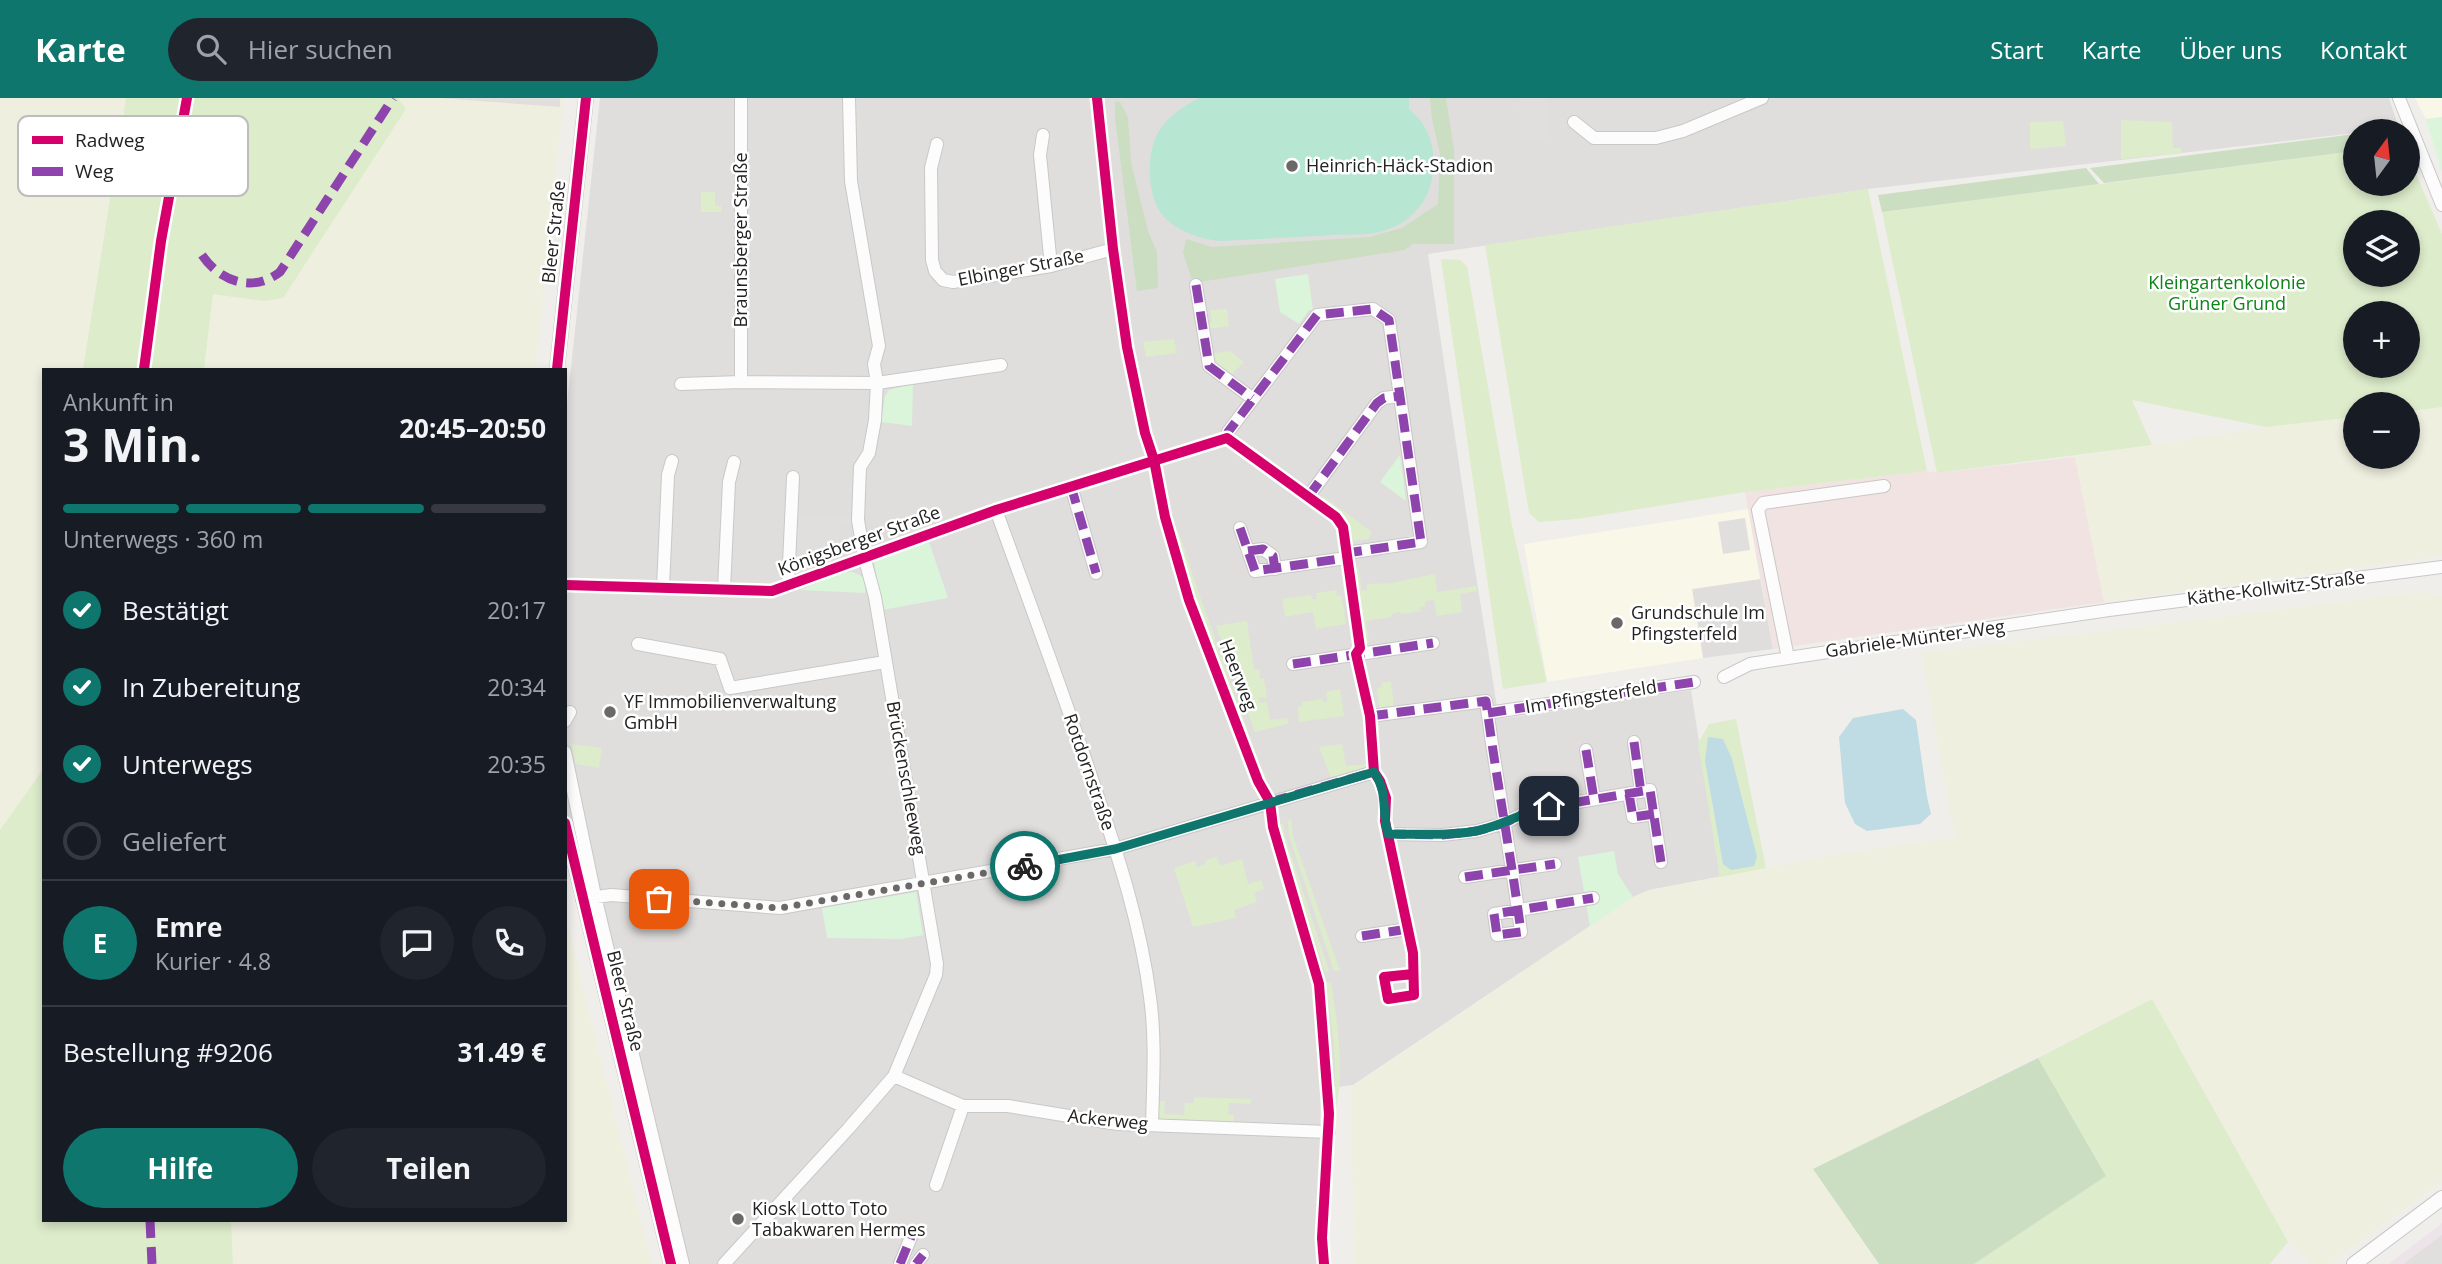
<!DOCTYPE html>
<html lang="de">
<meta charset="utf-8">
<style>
:root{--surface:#171b24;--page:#20242c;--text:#f1f3f6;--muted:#9ea1a6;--line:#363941;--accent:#0f766e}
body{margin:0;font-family:"Open Sans",sans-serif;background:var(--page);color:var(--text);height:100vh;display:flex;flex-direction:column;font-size:26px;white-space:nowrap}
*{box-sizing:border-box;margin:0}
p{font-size:23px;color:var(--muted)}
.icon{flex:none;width:38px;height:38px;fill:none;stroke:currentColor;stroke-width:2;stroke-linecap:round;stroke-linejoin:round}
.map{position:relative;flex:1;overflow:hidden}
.panel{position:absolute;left:42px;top:270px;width:525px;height:854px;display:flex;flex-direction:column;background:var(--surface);border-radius:0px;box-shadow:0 4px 10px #0003}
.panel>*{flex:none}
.needle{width:46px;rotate:15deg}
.buttons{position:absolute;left:2343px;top:21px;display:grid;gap:14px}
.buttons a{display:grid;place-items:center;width:77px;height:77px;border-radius:50%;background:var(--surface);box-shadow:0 4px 10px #0003;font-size:35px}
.pin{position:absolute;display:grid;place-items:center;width:60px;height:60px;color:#fff;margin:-30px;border-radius:14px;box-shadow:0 4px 10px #0006}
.courier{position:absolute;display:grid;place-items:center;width:70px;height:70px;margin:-35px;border:5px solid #0f766e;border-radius:50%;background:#fff;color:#222;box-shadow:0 2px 9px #0007}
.head em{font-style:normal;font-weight:700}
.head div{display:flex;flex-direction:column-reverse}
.head{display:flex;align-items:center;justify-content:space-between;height:119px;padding:0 21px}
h1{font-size:46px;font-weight:700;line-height:52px}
.bar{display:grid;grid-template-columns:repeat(4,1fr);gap:10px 7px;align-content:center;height:84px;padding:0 21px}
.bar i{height:9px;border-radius:5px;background:var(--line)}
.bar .active{background:var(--accent)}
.bar p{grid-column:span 4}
.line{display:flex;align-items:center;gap:18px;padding:0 21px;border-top:2px solid var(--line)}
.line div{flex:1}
.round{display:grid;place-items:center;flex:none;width:74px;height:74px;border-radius:37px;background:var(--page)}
ol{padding:0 21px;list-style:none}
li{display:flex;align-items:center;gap:21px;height:77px}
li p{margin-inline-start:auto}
li .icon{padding:7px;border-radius:50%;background:var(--accent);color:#fff;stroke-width:4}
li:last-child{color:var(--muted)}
li i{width:38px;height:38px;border:4px solid var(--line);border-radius:50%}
.cta{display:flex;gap:14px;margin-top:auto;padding:14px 21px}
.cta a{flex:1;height:80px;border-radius:42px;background:var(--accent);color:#fff;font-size:28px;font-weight:700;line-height:80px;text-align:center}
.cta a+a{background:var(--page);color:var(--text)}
header{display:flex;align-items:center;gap:42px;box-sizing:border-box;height:98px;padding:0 35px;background:var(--accent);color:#fff}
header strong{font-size:33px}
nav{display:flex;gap:38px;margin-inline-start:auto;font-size:24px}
.search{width:490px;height:63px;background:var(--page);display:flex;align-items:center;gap:18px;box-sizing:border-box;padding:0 24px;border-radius:38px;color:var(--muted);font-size:26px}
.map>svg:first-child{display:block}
.residential{fill:#dfdedc}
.commercial{fill:#f1e3e1}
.industrial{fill:#ede4e9}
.education{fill:#f8f7e8}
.farmland{fill:#efefdf}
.grass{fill:#ddeccb;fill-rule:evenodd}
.forest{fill:#cbdec1}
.park{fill:#daf5da}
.pitch{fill:#b7e6d2}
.parking{fill:#e0dfde}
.water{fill:#bfdbe3}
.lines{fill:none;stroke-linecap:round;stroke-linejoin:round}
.minor-casing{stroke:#c9c8c7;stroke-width:14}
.tertiary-casing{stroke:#c9c8c7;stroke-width:16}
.minor{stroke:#fdfcfc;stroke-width:12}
.tertiary{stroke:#fdfcfc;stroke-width:14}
.quiet{stroke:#8e44ad;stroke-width:9;stroke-dasharray:18 9;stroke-linecap:butt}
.cycleway-casing{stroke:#fff;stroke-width:15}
.cycleway{stroke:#d6006c;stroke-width:10}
.done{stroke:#6a6968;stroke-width:7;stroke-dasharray:0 12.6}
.route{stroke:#0f766e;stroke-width:9}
.poi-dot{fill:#6a6968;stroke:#fff;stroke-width:2.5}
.labels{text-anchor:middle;stroke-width:5;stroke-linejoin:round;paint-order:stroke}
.poi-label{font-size:18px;fill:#222;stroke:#fff;text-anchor:start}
.street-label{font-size:18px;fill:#222;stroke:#fff}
.park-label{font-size:18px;fill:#0c8416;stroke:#fff}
.key{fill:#fff;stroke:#bdbdbd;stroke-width:2}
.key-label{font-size:19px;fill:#222}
</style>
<header>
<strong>Karte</strong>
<div class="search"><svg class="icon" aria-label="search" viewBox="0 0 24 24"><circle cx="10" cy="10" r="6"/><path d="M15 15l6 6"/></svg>Hier suchen</div>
<nav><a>Start</a><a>Karte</a><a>Über uns</a><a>Kontakt</a></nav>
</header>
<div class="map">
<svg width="2442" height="1166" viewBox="0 0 2442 1166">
<rect width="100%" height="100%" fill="#f0eeeb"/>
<path class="residential" d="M600,0h1789l10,30 -43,3 -1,2 -487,56 -440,65 42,284 29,181 192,-29 29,187 -71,13 -16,7 -280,188 -32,4 -4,175h-647l-105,-437v-404z
M1760,481l13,70 -70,9 -11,-69z"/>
<path class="commercial" d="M2075,359l29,145 -331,47 -28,-157 182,-21 10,2z"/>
<path class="industrial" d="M2442,1125v41h-53z"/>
<path class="education" d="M2415,0h27v19l-16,2z
M1748,411l12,70 -68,10 11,69 -156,24 -23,-138z"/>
<path class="farmland" d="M0,0h126l-43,271h-39v399l-44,62z
M398,0h166l-29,271h-331l9,-76 51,8 142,-192z
M2442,309v149l-338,46 -29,-145 191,-30 89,-10 1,40h52v-46z
M2423,494l19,3v586l-113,83h-18l-23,-22 -136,-243 -338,170 65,95h-525l-3,-176 282,-191 16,-7 194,-37 112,-16 -34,-184z
M565,817l87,349h-419l-2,-44h334z"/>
<path class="grass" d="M126,0h272l8,11 -123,189 -19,3 -51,-7 -9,75h-121z
M2121,22l51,2 1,26h8v5l-60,6z
M2063,23l3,25 -36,3v-27z
M2355,53l1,33h52v-29l34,79v173l-34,4v-7h-52l-1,13 -89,10 -134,-27 20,45 -215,28 -55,-261zM2356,124h52v53h-52zM2356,215h52v53h-52z
M1868,91l59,282 -182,21 -168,27 -38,3 -10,-9 -44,-268z
M701,94h14v14h6v6h-20z
M1441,161l19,1 7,6 45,259 35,157 -44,7z
M1227,211l2,17 -22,3v-6l5,-1 -2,-12z
M1174,241l3,14 -31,4 -3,-15z
M1230,253l14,11 -12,12 -21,-14v-6z
M1323,398l49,36 -4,7 -14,2 -34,-40z
M1173,434h6l18,56 64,180 5,7 -1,7 -19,-44z
M1358,469l4,24 5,-1v-6l24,-1 44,-9 2,18 39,-6 1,5 -17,3 2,18 -25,4 -3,-16 -9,1v5l-5,1 1,4 -20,3 -1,-2 -9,2 1,3 -26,4 3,22h-4l-15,-75z
M1336,492l1,6 4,-1 5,29 -30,5 -3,-17 -28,5 -3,-18 29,-4 1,4h5l-1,-6z
M1247,523l7,49 5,-1 1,10h4l3,18 -8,1v5l8,-1 3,18 17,-2 1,6 -33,8 -39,-106z
M1391,583l3,27 -14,2 -3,-22 5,-1 -1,-4z
M1340,591l4,27 -45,6 -1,-15 5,-1 -1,-4 20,-3 1,3h4l-1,-10z
M1736,621l30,149 -46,9 -22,-134 11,-19z
M572,646l30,4 -3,20 -24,-4z
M1342,646l4,22 22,-2 -1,5 -35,12 -13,-34z
M44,670v452h187l2,44h-233v-434z
M1291,719l2,19 47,135h-6l-45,-135 -1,-14z
M1278,724l6,3v8l45,138 -4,1 -46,-141z
M1217,759l3,9 22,-7 6,25 13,-4 3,9 -10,4 3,9 -23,8 2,8 -43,9 -19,-59 21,-7 2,6 9,-3 -1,-4z
M1326,884h5c6,38 14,89 5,126l-2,-63z
M2152,901l136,243 -18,22h-296l132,-88 -68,-118z
M1194,999l57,2v5l-22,-1 -1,11 6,1v8l-76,-4 2,-18h5l-1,13 20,1 1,-12h9z"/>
<path class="forest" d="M1430,0h16l8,52v94h-41l-8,6 -212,33 -10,-30 3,-14 26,8 157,-10 33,-9 36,-24 2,-50 -8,-35z
M1115,3l5,1 8,15 3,45 17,69 9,21 1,36 -21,3 -22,-173z
M2355,36v17l-251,32 -14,-15z
M2086,70l13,16 -217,28 -4,-17z
M2038,960l68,118 -132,88h-95l-66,-95z"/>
<path class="park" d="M2442,19v55l-16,-53z
M1308,176l5,36h-4l-10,14 -19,-12 -5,-33z
M913,286l-1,42 -31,-4 4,-26 4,-6z
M1400,357l6,46 -26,-19z
M929,444l19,56 -66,12 -8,-49z
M853,474l12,6v15l-65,-3 41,-17z
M1614,753l4,23 15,23 -43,30 -12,-70z
M916,794l7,43 -22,4 -74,-1 -5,-30z"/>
<path class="pitch" d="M1199,0h210v11c20,17 26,36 24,61 -1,28 -21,52 -47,60 -16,6 -36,4 -53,5 -38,2 -75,4 -113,6 -19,-2 -39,-8 -54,-22 -19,-18 -21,-64 -8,-86 8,-15 27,-28 41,-35z"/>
<path class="parking" d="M439,0h121v9z
M853,0h6l3,74 -7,7z
M1519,0h28l1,42 -28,1z
M853,418v8l-14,1v28l-23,9h-23l1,-45z
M1745,420l5,32 -27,4 -5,-32z
M2442,1137v29h-39z"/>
<path class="water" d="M1903,611l13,11 11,77 4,17 -11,10 -53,7 -12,-7 -10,-21 -6,-66 14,-19z
M1708,639l15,2 9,20 25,98 -3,9 -23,4 -8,-6 -18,-103z"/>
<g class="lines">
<g class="minor-casing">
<path id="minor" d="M741,0v284l136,1 124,-18
M1097,0l16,151 14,98 18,86 9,27 11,57 24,83 69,181 12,21 3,25 46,157 10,130 -7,124 2,26
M2399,0l43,107
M1574,24l20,16h62l27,-7 79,-33
M1043,37l-3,20 11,111
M937,46l-6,24 1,92 3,11 8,9 10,2 98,-16 62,-17
M1196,187l13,81 43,32
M681,286l60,-2
M1227,340l1,-6 89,-117 56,-6 16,11 32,222 -74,11
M1071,388l25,87
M1308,399l69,-94 7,-5 16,-2
M996,412c34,94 69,187 100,281 23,67 45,136 54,206 6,43 3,86 2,128
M1240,430l15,43 91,-13
M1248,453l15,-2 10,7 2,13
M565,487l207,6 224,-81 231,-72 109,79 7,10 17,121 -4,6 14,62 4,56 6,9 6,17 -1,23 28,132 1,42 -26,4 -4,-22 29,-3
M788,488l5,-109
M663,490l5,-113 4,-14
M724,491l5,-107 5,-20
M638,546l82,15 10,29 155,-26
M1788,560l-30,-148 5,-7 121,-17
M1293,566l140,-21
M1724,579l26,-13 38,-6 321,-48 333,-43
M1488,615l206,-31
M1370,618l116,-15c10,77 25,154 35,231l-24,3 -3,-21 99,-16
M565,623l5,-9
M1634,644l7,50
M1586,652l8,49
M565,654l30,144 88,368
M1629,696l4,23 21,-3
M1388,736l54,1 35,-4 28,-8 25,-13 120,-20 11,72
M1465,779l90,-13
M582,801l29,-4 169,13 335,-59 259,-77
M1362,838l46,-7
M894,978l69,30h45l110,18 211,8
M936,1087l27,-79
M724,1166l124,-135 46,-53 42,-101 1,-11 -62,-367 -11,-41 -6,-36 2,-53 9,-14 6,-33 2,-37 -3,-19 5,-18 -28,-165 -2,-83
M900,1166l11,-27
M916,1166l7,-9"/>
</g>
<g class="tertiary-casing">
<path id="tertiary" d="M557,271l29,-271
M565,725l106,441
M2354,1166l88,-66"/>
</g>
<use href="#minor" class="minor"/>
<use href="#tertiary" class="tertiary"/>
<path class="quiet" d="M202,157c18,27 51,38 78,17l113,-174
M1196,187l13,81 43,32
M1227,340l1,-6 89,-117 56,-6 16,11 32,222 -74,11
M1071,388l25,87
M1308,399l69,-94 7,-5 16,-2
M1240,430l15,43 91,-13
M1248,453l15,-2 10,7 2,13
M1293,566l140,-21
M1488,615l206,-31
M1370,618l116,-15c10,77 25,154 35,231l-24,3 -3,-21 99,-16
M1634,644l7,50
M1586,652l8,49
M1629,696l4,23 21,-3
M1270,704l104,-30
M1388,736l54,1 35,-4 28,-8 25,-13 120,-20 11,72
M1465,779l90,-13
M1362,838l46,-7
M150,1122l2,44
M900,1166l11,-27
M916,1166l7,-9"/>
<g class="cycleway-casing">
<path id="cycleway" d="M1097,0l16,151 14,98 18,86 9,27 11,57 24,83 69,181 12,21 3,25 46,157 10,130 -7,124 2,26
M144,271l17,-128 26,-143
M557,271l29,-271
M565,487l207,6 224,-81 231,-72 109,79 7,10 17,121 -4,6 14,62 4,56 6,9 6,17 -1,23 28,132 1,42 -26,4 -4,-22 29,-3
M565,725l106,441"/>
</g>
<use href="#cycleway" class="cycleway"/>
</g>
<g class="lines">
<path class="done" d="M659,801l121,9 245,-42"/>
<path class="route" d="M1025,768l90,-17 259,-77c15,22 7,39 14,62 30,0 59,2 88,-3 26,-5 47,-19 73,-25"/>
</g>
<g class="poi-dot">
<circle cx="1292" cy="68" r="7"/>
<circle cx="1617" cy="525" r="7"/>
<circle cx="610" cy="614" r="7"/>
<circle cx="738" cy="1121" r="7"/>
</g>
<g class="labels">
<g class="poi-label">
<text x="1306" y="74">Heinrich-Häck-Stadion</text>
<text x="1631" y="521">Grundschule Im<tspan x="1631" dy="21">Pfingsterfeld</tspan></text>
<text x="624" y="610">YF Immobilienverwaltung<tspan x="624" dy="21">GmbH</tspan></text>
<text x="752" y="1117">Kiosk Lotto Toto<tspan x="752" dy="21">Tabakwaren Hermes</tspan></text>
</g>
<g class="street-label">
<text transform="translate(554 134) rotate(-84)" y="6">Bleer Straße</text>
<text transform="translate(741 142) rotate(-90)" y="6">Braunsberger Straße</text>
<text transform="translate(1021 170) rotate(-11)" y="6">Elbinger Straße</text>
<text transform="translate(859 443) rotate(-20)" y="6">Königsberger Straße</text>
<text transform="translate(2276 490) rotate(-7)" y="6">Käthe-Kollwitz-Straße</text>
<text transform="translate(1915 541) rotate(-8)" y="6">Gabriele-Münter-Weg</text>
<text transform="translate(1238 577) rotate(69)" y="6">Heerweg</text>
<text transform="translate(1591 599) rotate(-9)" y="6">Im Pfingsterfeld</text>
<text transform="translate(1089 674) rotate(71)" y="6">Rotdornstraße</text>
<text transform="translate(906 680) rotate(80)" y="6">Brückenschleeweg</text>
<text transform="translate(625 903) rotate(76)" y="6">Bleer Straße</text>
<text transform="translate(1108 1022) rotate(6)" y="6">Ackerweg</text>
</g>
<g class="park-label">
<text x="2227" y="191">Kleingartenkolonie<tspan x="2227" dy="21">Grüner Grund</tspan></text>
</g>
</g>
<rect x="18" y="18" width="230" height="80" rx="10" class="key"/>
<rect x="32" y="38" width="31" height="8" fill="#d6006c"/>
<rect x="32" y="69" width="31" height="9" fill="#8e44ad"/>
<g class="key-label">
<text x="75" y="49">Radweg</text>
<text x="75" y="80">Weg</text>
</g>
</svg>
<div class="buttons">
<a><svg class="needle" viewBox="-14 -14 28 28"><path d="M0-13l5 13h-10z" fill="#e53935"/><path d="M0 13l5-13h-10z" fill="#9ea1a6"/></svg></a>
<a><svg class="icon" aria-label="layers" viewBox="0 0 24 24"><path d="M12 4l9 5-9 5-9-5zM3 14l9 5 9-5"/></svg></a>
<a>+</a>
<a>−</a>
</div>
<div class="pin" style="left:659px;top:801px;background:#ea580c"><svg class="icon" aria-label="bag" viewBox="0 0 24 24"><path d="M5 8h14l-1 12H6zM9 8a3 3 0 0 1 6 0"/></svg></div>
<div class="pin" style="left:1549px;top:708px;background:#1f2937"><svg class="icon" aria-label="home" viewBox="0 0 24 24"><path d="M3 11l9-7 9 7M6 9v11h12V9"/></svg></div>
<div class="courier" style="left:1025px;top:768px"><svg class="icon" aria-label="bike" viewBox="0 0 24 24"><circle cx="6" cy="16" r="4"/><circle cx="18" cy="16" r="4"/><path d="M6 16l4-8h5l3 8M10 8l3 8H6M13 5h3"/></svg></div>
<section class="panel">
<div class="head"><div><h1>3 Min.</h1><p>Ankunft in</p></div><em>20:45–20:50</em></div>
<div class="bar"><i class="active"></i><i class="active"></i><i class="active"></i><i></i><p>Unterwegs · 360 m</p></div>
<ol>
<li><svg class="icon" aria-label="check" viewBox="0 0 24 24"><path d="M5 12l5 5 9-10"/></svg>Bestätigt<p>20:17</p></li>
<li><svg class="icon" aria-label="check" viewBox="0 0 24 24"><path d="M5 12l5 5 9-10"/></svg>In Zubereitung<p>20:34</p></li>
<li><svg class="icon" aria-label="check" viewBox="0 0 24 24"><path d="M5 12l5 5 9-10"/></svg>Unterwegs<p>20:35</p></li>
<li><i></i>Geliefert</li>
</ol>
<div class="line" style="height:126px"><b class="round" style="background:var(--accent);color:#fff">E</b><div><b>Emre</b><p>Kurier · 4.8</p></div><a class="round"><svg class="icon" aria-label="chat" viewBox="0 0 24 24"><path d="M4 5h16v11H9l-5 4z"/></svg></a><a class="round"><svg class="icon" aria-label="phone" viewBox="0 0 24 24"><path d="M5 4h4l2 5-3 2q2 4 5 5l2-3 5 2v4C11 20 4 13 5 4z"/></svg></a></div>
<div class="line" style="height:91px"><div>Bestellung #9206</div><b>31.49 €</b></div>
<div class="cta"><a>Hilfe</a><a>Teilen</a></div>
</section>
</div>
